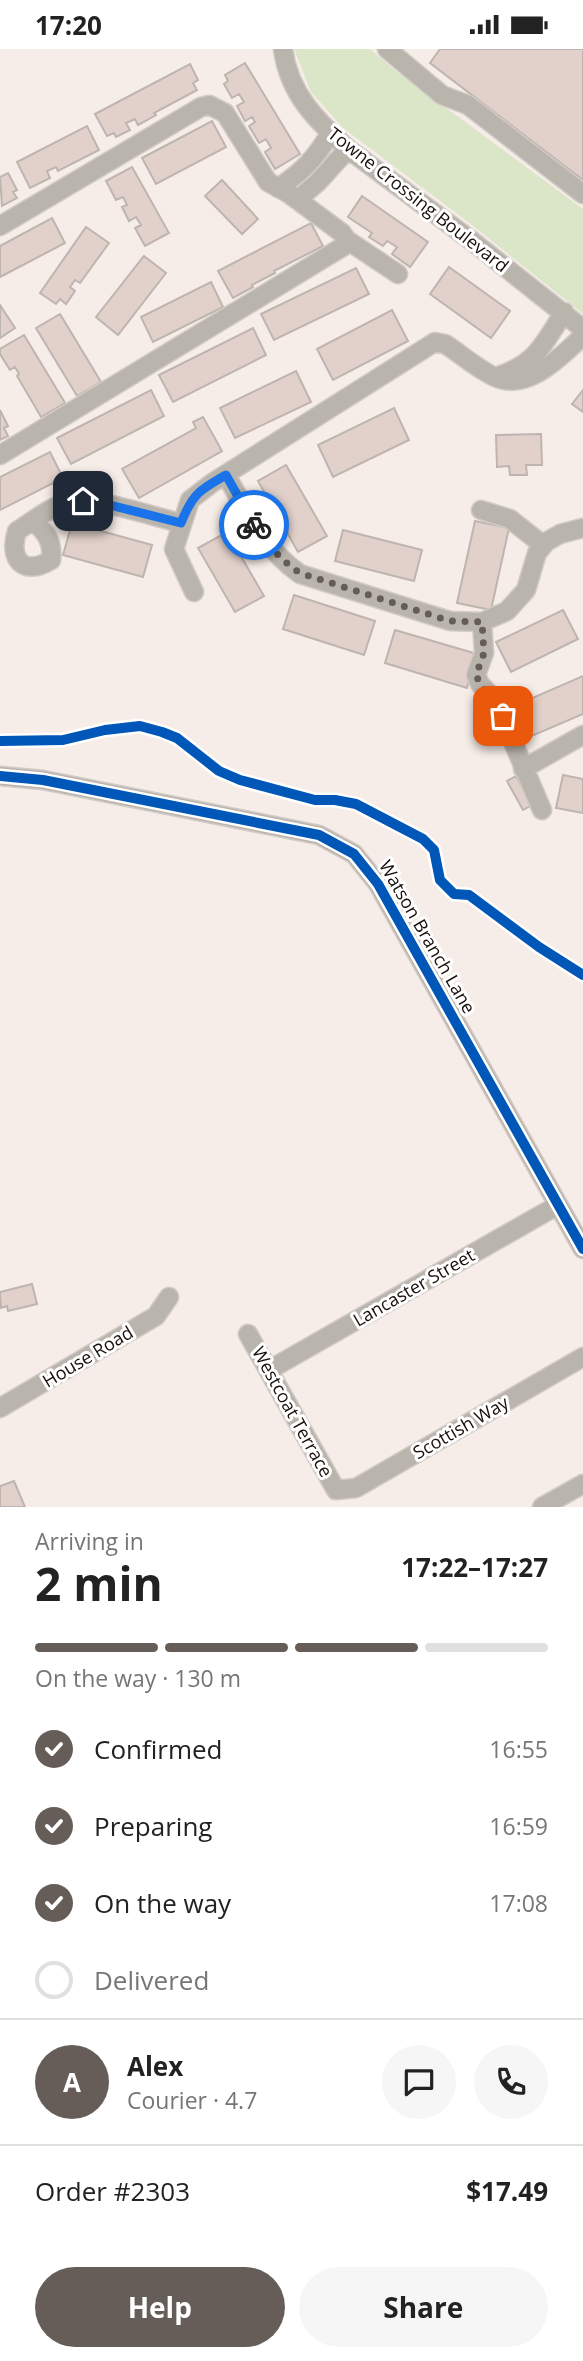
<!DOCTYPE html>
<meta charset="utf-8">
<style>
:root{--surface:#fff;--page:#f6f6f6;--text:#222;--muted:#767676;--line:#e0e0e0;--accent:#665d58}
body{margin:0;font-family:"Open Sans",sans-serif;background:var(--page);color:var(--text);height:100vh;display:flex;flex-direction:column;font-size:26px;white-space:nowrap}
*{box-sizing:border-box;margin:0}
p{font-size:23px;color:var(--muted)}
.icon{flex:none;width:38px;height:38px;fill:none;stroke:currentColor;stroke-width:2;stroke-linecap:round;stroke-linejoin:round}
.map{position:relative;height:1458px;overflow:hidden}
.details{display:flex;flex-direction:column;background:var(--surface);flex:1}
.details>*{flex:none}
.pin{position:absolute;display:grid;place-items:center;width:60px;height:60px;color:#fff;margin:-30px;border-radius:14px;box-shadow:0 4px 10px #0006}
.courier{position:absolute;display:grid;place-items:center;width:70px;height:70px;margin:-35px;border:5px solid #1a73e8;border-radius:50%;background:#fff;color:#222;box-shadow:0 2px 9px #0007}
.overview em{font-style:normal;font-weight:700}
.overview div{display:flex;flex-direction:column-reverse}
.overview{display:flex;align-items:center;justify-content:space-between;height:119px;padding:0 35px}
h1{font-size:46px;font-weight:700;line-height:52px}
.bar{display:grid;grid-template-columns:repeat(4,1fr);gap:10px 7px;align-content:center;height:84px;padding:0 35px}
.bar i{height:9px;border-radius:5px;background:var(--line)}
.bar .selected{background:var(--accent)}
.bar p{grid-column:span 4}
.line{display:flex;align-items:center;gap:18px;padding:0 35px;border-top:2px solid var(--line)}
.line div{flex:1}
.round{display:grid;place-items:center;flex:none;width:74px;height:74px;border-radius:37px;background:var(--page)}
ol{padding:0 35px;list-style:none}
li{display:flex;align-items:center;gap:21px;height:77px}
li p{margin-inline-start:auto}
li .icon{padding:7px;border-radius:50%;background:var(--accent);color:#fff;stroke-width:4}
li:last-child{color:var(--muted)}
li i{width:38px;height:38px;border:4px solid var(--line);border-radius:50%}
.button{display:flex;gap:14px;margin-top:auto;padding:14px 35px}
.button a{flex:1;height:80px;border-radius:42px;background:var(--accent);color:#fff;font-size:28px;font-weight:700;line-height:80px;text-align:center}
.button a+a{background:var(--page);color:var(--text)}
.status{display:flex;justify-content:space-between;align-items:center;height:49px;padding:0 35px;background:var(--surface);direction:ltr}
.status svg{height:19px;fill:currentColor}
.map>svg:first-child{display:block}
.green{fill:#dbe6c8}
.building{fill:#e2d1ca;stroke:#beb4b0;stroke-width:2}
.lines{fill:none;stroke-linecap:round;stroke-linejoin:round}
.minor-casing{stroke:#d2cac6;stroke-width:21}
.minor{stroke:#bab5ac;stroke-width:18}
.cycleway-casing{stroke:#fff;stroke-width:15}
.cycleway{stroke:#0057b8;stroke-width:10}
.done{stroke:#665d58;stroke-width:7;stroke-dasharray:0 12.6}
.route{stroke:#1a73e8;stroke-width:9}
.labels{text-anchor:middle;stroke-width:6;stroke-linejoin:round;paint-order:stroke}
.street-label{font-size:18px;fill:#180f0a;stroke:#fff}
</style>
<div class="status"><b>17:20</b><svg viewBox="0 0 49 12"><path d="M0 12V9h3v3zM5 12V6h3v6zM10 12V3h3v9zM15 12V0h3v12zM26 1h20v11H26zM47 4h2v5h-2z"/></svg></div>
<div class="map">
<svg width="583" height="1458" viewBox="0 0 583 1458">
<rect width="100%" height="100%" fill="#f7ede8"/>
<path class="green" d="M294,0h76l25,21 188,139v105l-115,-92 -125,-94 -32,-36z"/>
<path class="building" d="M440,0h143v131l-153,-117z
M245,14l55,91 -25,15 -10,-17 6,-4 -5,-9 -7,4 -10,-17 6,-4 -3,-5 -7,4 -8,-15 7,-4 -5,-8 -7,4 -8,-14 4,-3 -3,-6z
M190,15l8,16 -5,3 4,7 -43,23 2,2 -18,10 -3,-6 -9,4 4,7 -14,7 -2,-4 -7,3 -12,-22z
M212,72l14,26 -70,37 -14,-26z
M87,77l12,24 -41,21 -2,-4 -9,4 3,7 -20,10 -13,-26z
M132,118l37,66 -24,13 -10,-18 6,-3 -5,-8 -7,4 -7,-14 5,-2 -4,-8 -7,3 -10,-19z
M8,124l9,17 -4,2 4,6 -15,8 -2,-29z
M222,131l36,39 -16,15 -37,-38z
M362,147l66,46 -18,25 -18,-13 5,-7 -10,-6 -4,5 -14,-9 3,-4 -24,-16z
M52,169l13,25 -65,34v-31z
M311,174l12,23 -49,25 1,2 -23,12 1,2 -20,11 -15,-27z
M86,178l23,16 -29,40 -5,-3 -5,7 5,4 -9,13 -6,-5 -4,5 -16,-11z
M144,207l22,17 -48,62 -22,-18z
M449,218l61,44 -19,27 -61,-44z
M356,219l13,26 -95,46 -13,-26z
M211,233l12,25 -70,35 -12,-25z
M0,256l15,23 -15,10z
M392,261l16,31 -75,39 -16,-31z
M60,265l41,68 -24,14 -41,-68z
M253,279l13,27 -93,47 -14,-27z
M24,286l41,68 -24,14 -24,-41 2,-2 -4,-7 -5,3 -10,-16v-5z
M296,322l15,31 -76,36 -15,-30z
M151,341l13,26 -93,48 -14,-26z
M583,341v22l-11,-8z
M394,359l15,32 -76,37 -15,-32z
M0,361l8,16 -4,2 4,8 -8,4z
M203,368l19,34 -83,47 -17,-29 74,-41 -3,-6z
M541,385l1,31h-16l1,10h-17l-1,-9 -12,1 -1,-32z
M50,403l13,26 -63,32v-33z
M286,416l41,71 -29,16 -40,-71z
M475,472l34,7 -18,82 -34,-7z
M72,474l80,22 -9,32 -80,-22z
M343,481l79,20 -8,31 -79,-20z
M227,483l37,64 -29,16 -37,-64z
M294,546l81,26 -11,34 -81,-26z
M563,561l15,29 -67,33 -15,-30z
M395,581l82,24 -10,34 -82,-25z
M583,627v38l-56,24 -13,-32z
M563,726l20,4v34l-27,-5z
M516,727l16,29 -9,5 -16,-29z
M32,1235l5,20 -29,7 -1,-5 -6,2 -1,-16z
M14,1432l11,26h-25v-21z"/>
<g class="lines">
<g class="minor-casing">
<path id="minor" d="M283,0c6,45 33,71 65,100l124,92 111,88
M387,0l55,46 26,10 115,89
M278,139c23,-15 39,-31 52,-55
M297,151l21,-18 30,-33
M0,177l201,-119 8,-2 16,8 43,69 20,11 54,40 5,7 -3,6 -344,209
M347,191l51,34
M499,327c37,-13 45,-32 65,-64
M226,426c21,37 38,74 74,99l150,47 32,1 25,-11 19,-21 11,-37 9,-11 14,-8 23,-6
M481,461l29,9 33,26
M33,472c14,12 20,21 18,39 -28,17 -43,-1 -34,-29 15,-9 31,-23 47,-27 31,-9 85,12 117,19
M194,543l-20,-43 16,-49 22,-17 223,-141 10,2c16,10 32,25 50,33 33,15 65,-20 88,-41
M482,573l2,31 -8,22 4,9 15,16 47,110
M523,720l60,-34
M0,727l43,4 276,55 35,19 24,30 205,365
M248,1285l88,156 20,-2 227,-131
M269,1321l289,-165
M0,1359l156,-92 13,-19
M542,1458l41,-23"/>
</g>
<use href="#minor" class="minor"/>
<g class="cycleway-casing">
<path id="cycleway" d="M0,692l63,-1 42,-10 35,-4 22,6 15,6 42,33 21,9 75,20h20l21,4 67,35 11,11 6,30 14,14 15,1 70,52 44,28
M0,727l43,4 276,55 35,19 24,30 205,365"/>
</g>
<use href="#cycleway" class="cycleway"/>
</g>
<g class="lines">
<path class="done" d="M254,476c14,19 26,35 46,48l150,48 32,1 2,31 -8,22c6,15 19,25 27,41"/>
<path class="route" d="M83,452l15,1 83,21c11,-28 18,-33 45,-48l28,50"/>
</g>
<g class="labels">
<g class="street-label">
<text transform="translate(418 151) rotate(38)" y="6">Towne Crossing Boulevard</text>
<text transform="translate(427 888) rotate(60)" y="6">Watson Branch Lane</text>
<text transform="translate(414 1239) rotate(-30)" y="6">Lancaster Street</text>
<text transform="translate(88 1308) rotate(-31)" y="6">House Road</text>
<text transform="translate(292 1363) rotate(61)" y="6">Westcoat Terrace</text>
<text transform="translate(461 1379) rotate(-30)" y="6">Scottish Way</text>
</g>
</g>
</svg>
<div class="pin" style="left:503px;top:667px;background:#ea580c"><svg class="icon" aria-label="bag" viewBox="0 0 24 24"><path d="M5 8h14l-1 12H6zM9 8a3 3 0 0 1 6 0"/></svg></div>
<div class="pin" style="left:83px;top:452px;background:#1f2937"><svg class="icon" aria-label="home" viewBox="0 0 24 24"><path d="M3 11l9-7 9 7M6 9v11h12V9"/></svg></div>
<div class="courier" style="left:254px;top:476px"><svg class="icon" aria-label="bike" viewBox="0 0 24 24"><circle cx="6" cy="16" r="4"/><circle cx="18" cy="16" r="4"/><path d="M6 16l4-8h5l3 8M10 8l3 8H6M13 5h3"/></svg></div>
</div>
<section class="details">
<div class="overview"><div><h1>2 min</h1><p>Arriving in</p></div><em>17:22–17:27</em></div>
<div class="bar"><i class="selected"></i><i class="selected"></i><i class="selected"></i><i></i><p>On the way · 130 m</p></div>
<ol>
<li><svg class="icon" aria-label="check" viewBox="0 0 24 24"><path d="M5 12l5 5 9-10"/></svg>Confirmed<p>16:55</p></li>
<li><svg class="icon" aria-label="check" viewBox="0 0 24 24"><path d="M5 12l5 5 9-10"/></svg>Preparing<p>16:59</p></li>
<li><svg class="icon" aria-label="check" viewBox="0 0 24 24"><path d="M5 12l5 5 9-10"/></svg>On the way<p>17:08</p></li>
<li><i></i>Delivered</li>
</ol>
<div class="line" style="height:126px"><b class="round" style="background:var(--accent);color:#fff">A</b><div><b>Alex</b><p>Courier · 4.7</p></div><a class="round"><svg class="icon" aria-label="chat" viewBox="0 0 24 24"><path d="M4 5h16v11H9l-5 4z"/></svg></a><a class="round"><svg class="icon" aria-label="phone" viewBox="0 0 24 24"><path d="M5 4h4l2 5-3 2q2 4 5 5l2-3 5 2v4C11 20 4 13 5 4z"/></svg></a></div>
<div class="line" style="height:91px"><div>Order #2303</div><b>$17.49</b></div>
<div class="button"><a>Help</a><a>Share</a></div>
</section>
